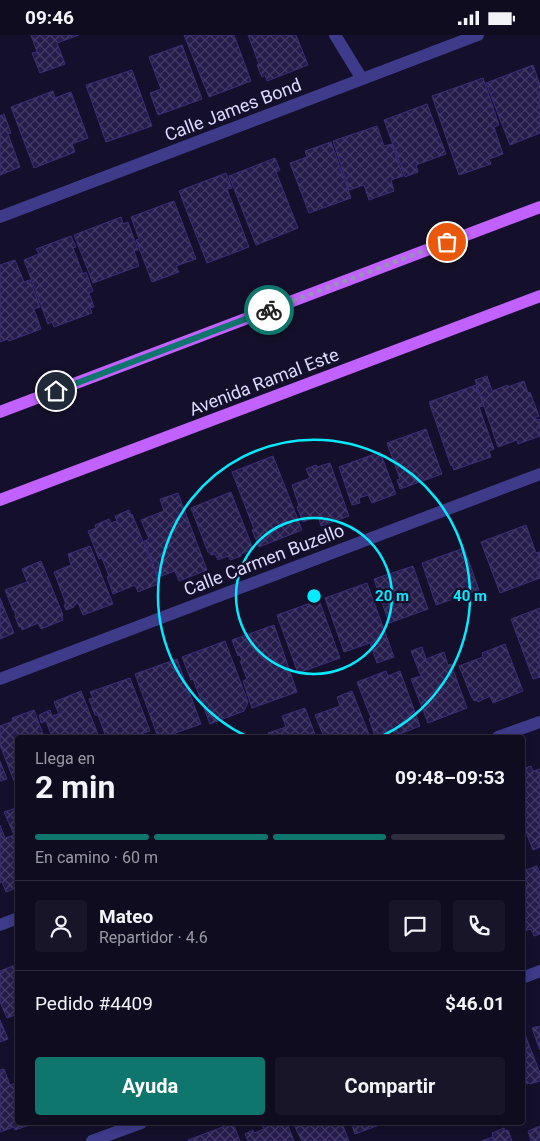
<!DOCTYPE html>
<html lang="es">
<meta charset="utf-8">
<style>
:root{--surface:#0f0c20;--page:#181529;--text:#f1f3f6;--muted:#9b9ba5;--line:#2f2c3e;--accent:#0f766e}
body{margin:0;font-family:Roboto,sans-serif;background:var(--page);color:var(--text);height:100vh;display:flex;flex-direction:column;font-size:19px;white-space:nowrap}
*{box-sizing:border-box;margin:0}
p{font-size:16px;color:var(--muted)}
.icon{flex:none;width:28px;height:28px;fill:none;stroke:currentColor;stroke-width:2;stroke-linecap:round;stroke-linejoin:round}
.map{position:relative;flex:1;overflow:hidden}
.sheet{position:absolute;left:15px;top:700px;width:510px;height:390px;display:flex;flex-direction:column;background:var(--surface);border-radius:5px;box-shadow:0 2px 8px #0003,0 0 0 1px var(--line)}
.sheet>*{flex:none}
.pin{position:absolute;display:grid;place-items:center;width:42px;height:42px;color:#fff;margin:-21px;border:2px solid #fff;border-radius:50%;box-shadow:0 1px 5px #0007}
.courier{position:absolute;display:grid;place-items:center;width:50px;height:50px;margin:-25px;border:4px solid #0f766e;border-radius:50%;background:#fff;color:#222;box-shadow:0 1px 6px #0007}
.overview em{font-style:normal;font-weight:700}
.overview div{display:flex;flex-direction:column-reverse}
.overview{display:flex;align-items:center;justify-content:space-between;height:85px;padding:0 20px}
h1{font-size:32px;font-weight:700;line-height:38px}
.bar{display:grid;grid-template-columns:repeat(4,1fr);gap:8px 5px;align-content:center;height:60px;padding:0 20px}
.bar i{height:6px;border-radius:4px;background:var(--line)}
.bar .selected{background:var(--accent)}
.bar p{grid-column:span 4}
.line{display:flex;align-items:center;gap:12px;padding:0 20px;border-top:1px solid var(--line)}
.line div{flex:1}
.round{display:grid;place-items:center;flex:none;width:52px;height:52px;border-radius:5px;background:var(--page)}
.action{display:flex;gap:10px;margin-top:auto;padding:10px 20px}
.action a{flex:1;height:58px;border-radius:5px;background:var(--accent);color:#fff;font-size:20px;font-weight:700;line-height:58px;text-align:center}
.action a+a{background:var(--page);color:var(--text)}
.status{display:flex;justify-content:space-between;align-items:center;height:35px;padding:0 25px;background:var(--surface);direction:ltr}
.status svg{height:14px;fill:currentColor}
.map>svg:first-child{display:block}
.building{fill:url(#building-cross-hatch);stroke:#3b2e78}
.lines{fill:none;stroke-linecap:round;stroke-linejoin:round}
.street{stroke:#3d3b8a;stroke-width:12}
.primary{stroke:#c161ff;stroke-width:12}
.done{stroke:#9793b5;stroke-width:5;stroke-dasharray:0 9}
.route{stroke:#0f766e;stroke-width:6}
.ring{fill:none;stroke:#06eaff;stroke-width:2.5}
.labels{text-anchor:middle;stroke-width:4.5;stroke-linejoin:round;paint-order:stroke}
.street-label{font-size:18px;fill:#dedaff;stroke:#14102b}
.centre{fill:#06eaff;stroke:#14102b;stroke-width:2.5}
.ring-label{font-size:15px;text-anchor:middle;font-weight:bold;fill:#06eaff;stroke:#14102b;stroke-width:4.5;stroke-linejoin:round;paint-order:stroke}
</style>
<div class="status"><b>09:46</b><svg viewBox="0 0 49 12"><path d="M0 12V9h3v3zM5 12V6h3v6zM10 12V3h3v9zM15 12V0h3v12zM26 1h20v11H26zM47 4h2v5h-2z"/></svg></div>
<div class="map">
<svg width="540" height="1106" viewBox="0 0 540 1106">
<defs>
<pattern id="building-cross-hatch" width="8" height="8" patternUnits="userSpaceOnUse" patternTransform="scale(1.25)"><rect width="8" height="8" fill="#251c4c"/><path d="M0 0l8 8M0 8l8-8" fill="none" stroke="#443c67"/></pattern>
</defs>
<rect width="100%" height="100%" fill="#14102b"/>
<path class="building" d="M31,0h48l-22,8 8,21 -25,9 -8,-20 5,-1z
M184,0h50l17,46 -42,16z
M248,0h48l12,30 -41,16 -2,-6 -3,2 -5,-12 2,-1z
M182,10l20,54 -44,16 -8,-22 11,-4 -12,-32z
M533,30l7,20v48l-30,12 -24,-62z
M132,35l20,56 -46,16 -20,-57z
M483,43l16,47 -5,2 9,27 -14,5 2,5 -32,11 -27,-79z
M53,56l2,7 16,-6 17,46 -16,6 3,8 -41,16 -23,-61z
M427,69l19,50 -30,11 2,7 -13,5 -21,-57z
M4,79l7,19 -3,1 12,33 -20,8v-59z
M377,91l7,20 8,-2 11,32 -12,4 3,11 -25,9 -5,-15 -15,5 -16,-49z
M331,107l20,56 -42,15 -19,-50 17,-6 -2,-6z
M275,123l5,12 -4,2 22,56 -42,17 -27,-69z
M226,138l6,15 -5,1 22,58 -42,16 -28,-72z
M174,166l22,58 -20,7 3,6 -27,10 -16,-42 3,-1 -8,-22z
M121,182l2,7 5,-2 10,28 -4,1 5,15 -46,17 -19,-48z
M71,201l5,11 -3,1 10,26 3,-2 7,19 -4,2 5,14 -4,1 2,5 -38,14 -2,-5 -4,2 -24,-64 15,-6 -3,-5z
M15,225l9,22 6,-2 10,27 -6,2 7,20 -32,12 -1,-2 -8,3v-77z
M487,341l5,15 16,-6v2l16,-6 4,12 2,-1 9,24 -4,2 1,2 3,-1 1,2v15l-22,8 -1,-4 -19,7 -23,-67z
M476,350l8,21 -5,1 15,42 -5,2 2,6 -37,13 -2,-5 -1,1 -22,-64z
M426,394l16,45 -42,15 -3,-9 3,-1 -13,-36z
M380,417l16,42 -24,9 -4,-8 -9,3 1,5 -8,2 -13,-38z
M273,421l29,74 -43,17 -7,-17 2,-1 -22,-57z
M330,428l19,53 -28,10 -3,-10 -15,6 -6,-15 2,-1 -7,-21 18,-7 -4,-9 10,-4 1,2z
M231,457l22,57 -12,5v2l-11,4 -2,-4 -10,4 -3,-6 -4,1 -2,-3h-1l-17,-44z
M178,458l29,77 -28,11 -4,-10 -17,6 -14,-36 5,-2 -8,-19 23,-9 -4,-12z
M129,475l2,5 1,-1 26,65 -2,1 2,4 -20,8 -3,-7 -22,9 -6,-17 2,-1 -7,-18 -3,1 -11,-28 8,-3 -1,-3 14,-6 2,4 6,-2 -2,-5z
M526,490l10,28 4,-1v26l-40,15 -19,-51z
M90,511l23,58 -30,11 -5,-12 -4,2v2l-8,3 -2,-5 2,-1 -12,-32 17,-7 -3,-11z
M464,513l15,42 -43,15 -14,-42z
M41,526l22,54 -1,1 1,4 -22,9 -3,-6 -16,7 -1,-3h-2l-4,-11 1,-1 -2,-5h-1l-8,-20 22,-8 -5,-13z
M413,531l15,43 -39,14 -15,-44z
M367,548l27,74 -17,6 -7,-20 -26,9 -19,-54z
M0,563l14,35 -14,6z
M319,565l21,58 -42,15 -21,-58z
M540,573v69l-7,2 -22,-60z
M274,590l23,67 -45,16 -9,-27 4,-2 -7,-18h2l-2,-6 -2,1 -6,-16z
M225,606l23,61 -4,9 -34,13 -17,-45 -2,1 -9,-23z
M505,609l18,47 -30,12 -3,-7 -12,6 -1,-2 -3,1 -1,-3h-1l-13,-32 24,-9 -1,-4z
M422,612l4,12 18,-7 4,13 3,-1 16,44 -39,15 -17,-44 10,-3 -10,-25z
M177,624l24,65 -37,13h-6l-23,-63z
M386,636l2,5 12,-5 20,55 -25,10 -3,-7 -17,7 -6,-17 2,-1 -14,-36z
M130,643l20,53 -18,6h-26l-8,-22h-3l-6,-16 4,-1 -3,-6z
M81,656l18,46h-47l-6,-16 -5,2 -2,-8 11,-5 2,6 7,-2 -5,-12z
M352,656l18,46h-46l-9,-22 25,-9 -3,-9z
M305,673l11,29h-46l-2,-4 18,-6 -4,-11z
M34,675l9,24 -8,3h-17v43l-4,1 -14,-36v-19l13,-5 -1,-3z
M0,726l7,18 -7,2z
M531,731l2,5 7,-2v78l-7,3 -11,-28v-53z
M16,773l2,3v76l-12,5 -4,-10 -2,1v-58l5,13 9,-3 -10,-23z
M537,831l3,7v61l-6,2 -3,-7 -9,3v-44l6,-3 -5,-14z
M18,929v50l-11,4 -7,-16v-31z
M0,985l8,19 -8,3z
M540,991v24l-8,-22z
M522,992l18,46v8l-10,3 -1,-1 -4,1 -3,-7z
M4,1034l6,16 8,-3v41h17l-20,7 -1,-3 -14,5v-62z
M233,1088l7,18h-51l-1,-1z
M261,1088h26l7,18h-46l-3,-7 8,-4 1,3 10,-4z
M293,1088h49l7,18h-47z
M351,1088h34l-30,11z
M540,1091v15h-10l1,-1 -3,-9z
M504,1093l1,3 3,-1 4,11h-31l12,-4 -1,-4z"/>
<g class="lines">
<path class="street" d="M335,0l27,44
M0,182l478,-182
M0,644l540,-205
M498,702l42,-15
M0,890l18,-7
M522,943l18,-7
M92,1106l49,-18"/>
<path class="primary" d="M0,377l540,-205
M0,465l540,-204"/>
</g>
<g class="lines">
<path class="done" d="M269,275l178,-68"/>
<path class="route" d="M56,356l213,-81"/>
</g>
<g class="ring">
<circle cx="314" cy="561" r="78"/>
<path d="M248 702A156 156 0 1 1 380 702"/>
</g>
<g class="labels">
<g class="street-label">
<text transform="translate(233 75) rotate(-21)" y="6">Calle James Bond</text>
<text transform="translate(264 347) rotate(-21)" y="6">Avenida Ramal Este</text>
<text transform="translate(264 525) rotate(-21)" y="6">Calle Carmen Buzello</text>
</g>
</g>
<circle cx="314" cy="561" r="8" class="centre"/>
<g class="ring-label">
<text x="392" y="566">20 m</text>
<text x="470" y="566">40 m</text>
</g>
</svg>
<div class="pin" style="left:447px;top:207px;background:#ea580c"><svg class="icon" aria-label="bag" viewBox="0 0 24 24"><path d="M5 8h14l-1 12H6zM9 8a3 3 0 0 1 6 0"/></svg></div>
<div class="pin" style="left:56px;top:356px;background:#1f2937"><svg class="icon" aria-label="home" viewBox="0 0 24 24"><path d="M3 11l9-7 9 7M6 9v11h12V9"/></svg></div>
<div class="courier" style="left:269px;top:275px"><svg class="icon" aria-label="bike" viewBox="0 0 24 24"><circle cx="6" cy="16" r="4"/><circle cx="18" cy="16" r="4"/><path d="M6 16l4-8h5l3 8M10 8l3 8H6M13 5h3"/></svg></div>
<section class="sheet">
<div class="overview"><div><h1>2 min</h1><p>Llega en</p></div><em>09:48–09:53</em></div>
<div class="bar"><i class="selected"></i><i class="selected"></i><i class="selected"></i><i></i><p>En camino · 60 m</p></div>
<div class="line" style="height:90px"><a class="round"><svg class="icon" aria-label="person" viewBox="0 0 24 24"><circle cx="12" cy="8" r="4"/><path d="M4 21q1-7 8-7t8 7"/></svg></a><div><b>Mateo</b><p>Repartidor · 4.6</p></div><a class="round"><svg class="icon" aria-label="chat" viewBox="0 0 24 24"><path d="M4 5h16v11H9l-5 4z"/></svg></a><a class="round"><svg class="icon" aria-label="phone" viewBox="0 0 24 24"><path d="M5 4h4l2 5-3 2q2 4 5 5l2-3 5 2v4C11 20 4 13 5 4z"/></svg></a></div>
<div class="line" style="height:65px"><div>Pedido #4409</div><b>$46.01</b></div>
<div class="action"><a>Ayuda</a><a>Compartir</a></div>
</section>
</div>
